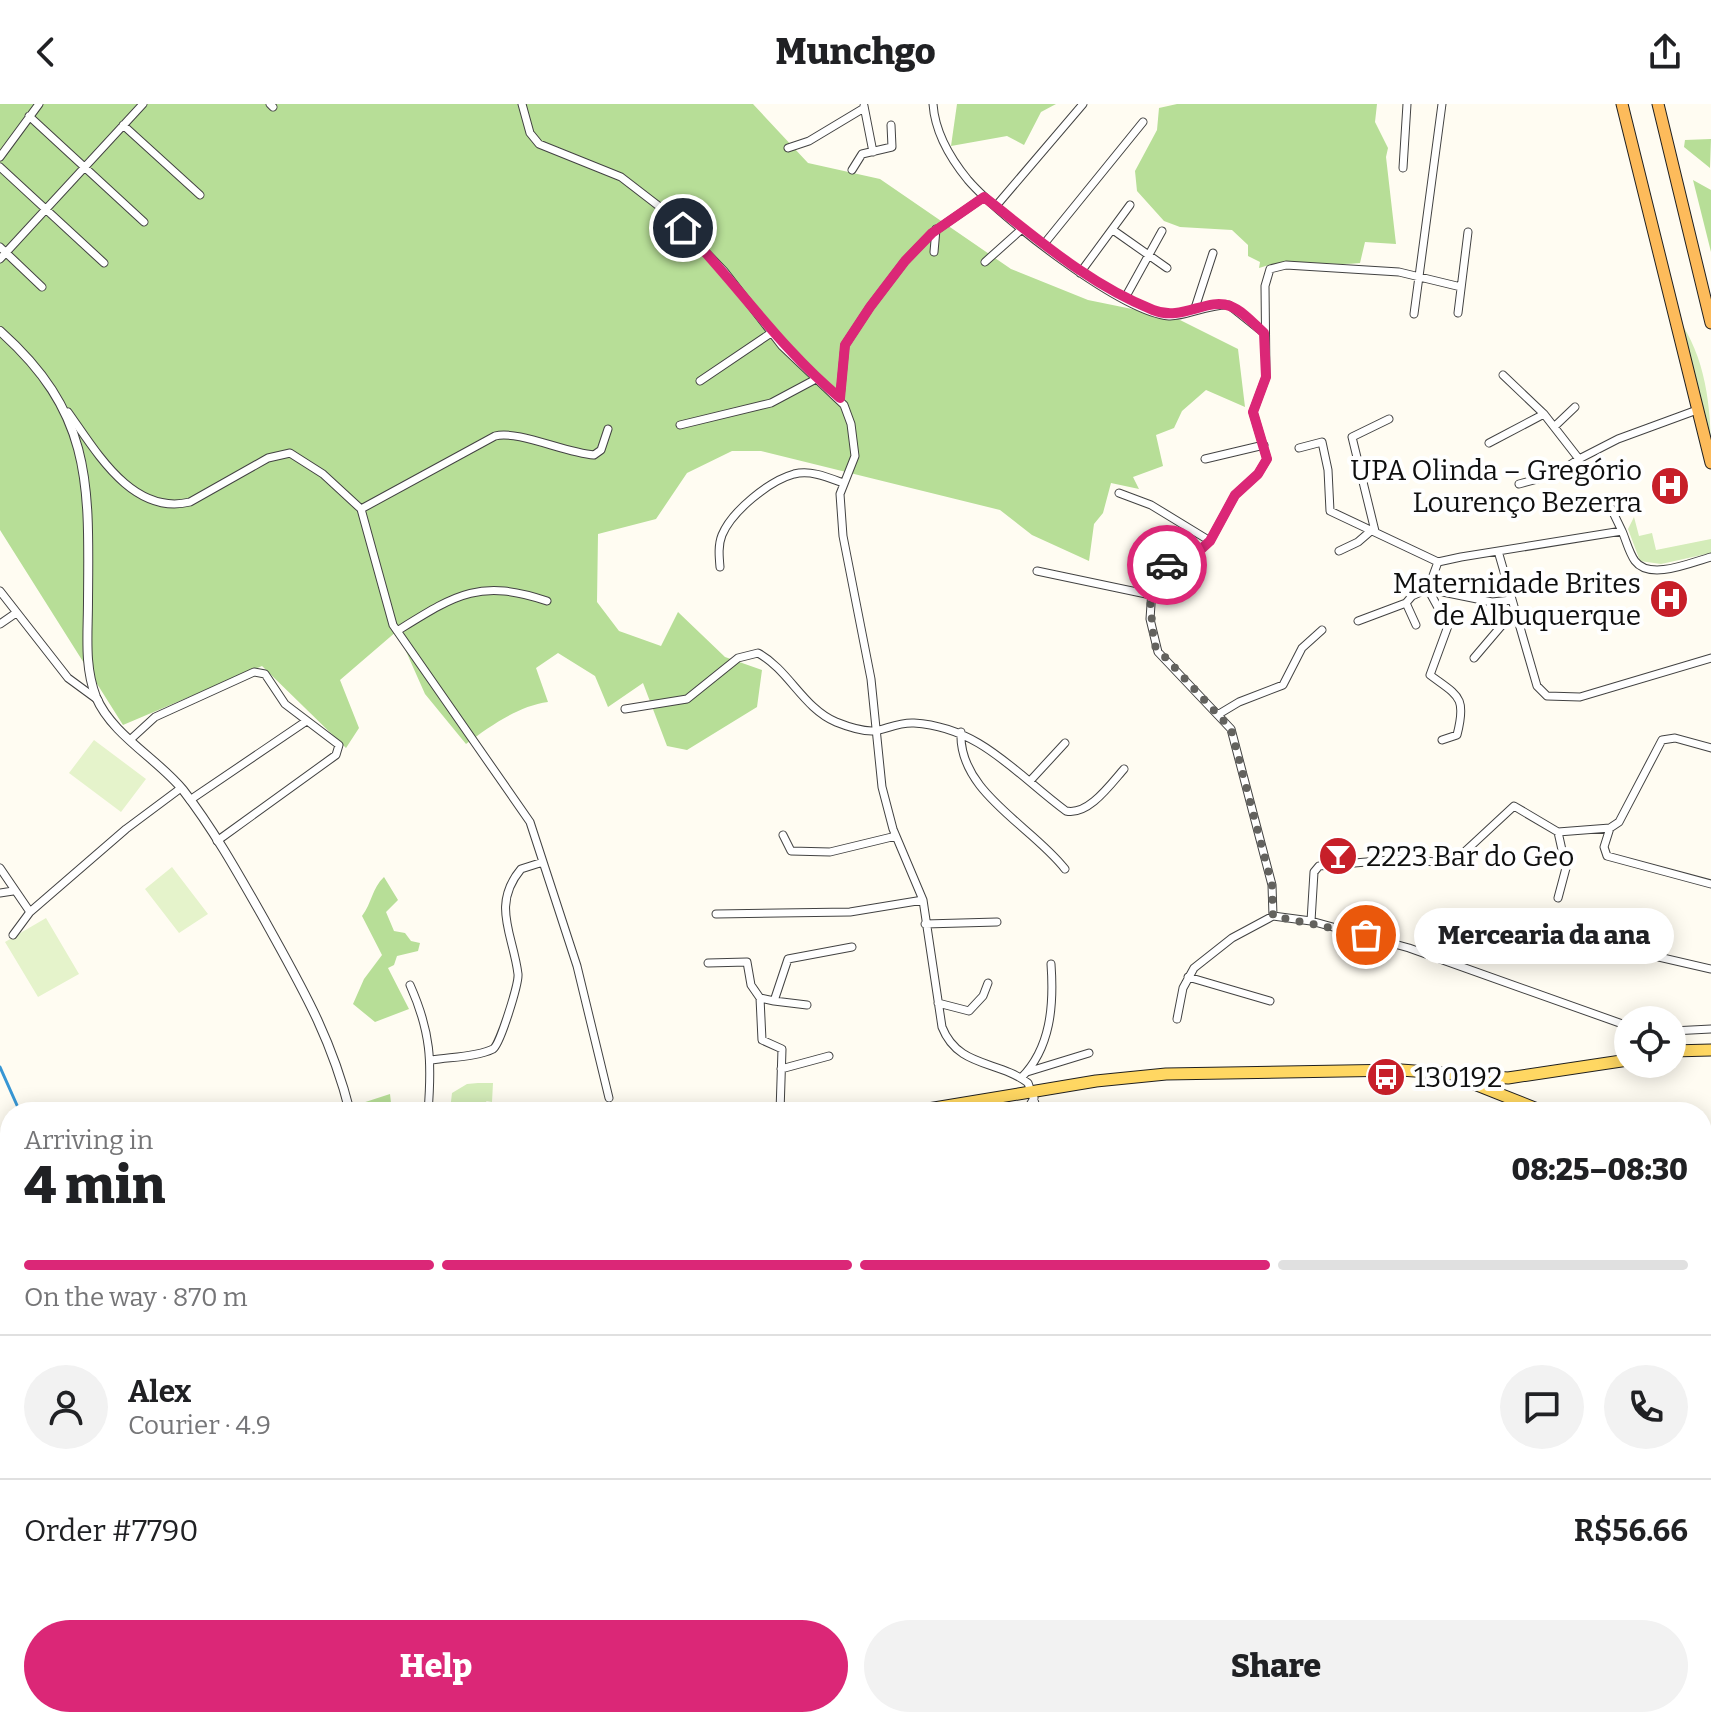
<!DOCTYPE html>
<meta charset="utf-8">
<style>
:root{--surface:#fff;--page:#f2f2f2;--text:#202124;--muted:#757577;--line:#e0e0e0;--accent:#db2777}
body{margin:0;font-family:Bitter,serif;background:var(--page);color:var(--text);height:100vh;display:flex;flex-direction:column;font-size:30px;white-space:nowrap}
*{box-sizing:border-box;margin:0}
p{font-size:26px;color:var(--muted)}
.icon{flex:none;width:44px;height:44px;fill:none;stroke:currentColor;stroke-width:2;stroke-linecap:round;stroke-linejoin:round}
.map{position:relative;flex:1;overflow:hidden}
.drawer{position:absolute;left:0px;top:998px;width:1712px;height:626px;display:flex;flex-direction:column;background:var(--surface);border-radius:32px 32px 0 0;box-shadow:0 4px 20px #0003}
.drawer>*{flex:none}
.controls{position:absolute;left:1614px;top:902px;display:grid;gap:16px}
.controls a{display:grid;place-items:center;width:72px;height:72px;border-radius:50%;background:var(--surface);box-shadow:0 4px 20px #0003;font-size:40px}
.pin{position:absolute;display:grid;place-items:center;width:68px;height:68px;color:#fff;margin:-34px;border:4px solid #fff;border-radius:50%;box-shadow:0 2px 8px #0007}
.courier{position:absolute;display:grid;place-items:center;width:80px;height:80px;margin:-40px;border:6px solid #db2777;border-radius:50%;background:#fff;color:#222;box-shadow:0 2px 10px #0007}
.bubble{position:absolute;height:56px;border-radius:28px;background:var(--surface);box-shadow:0 4px 20px #0003;font-size:26px;font-weight:800;line-height:56px;text-align:center}
.summary em{font-style:normal;font-weight:800}
.summary div{display:flex;flex-direction:column-reverse}
.summary{display:flex;align-items:center;justify-content:space-between;height:136px;padding:0 24px}
h1{font-size:52px;font-weight:800;line-height:60px}
.bar{display:grid;grid-template-columns:repeat(4,1fr);gap:12px 8px;align-content:center;height:96px;padding:0 24px}
.bar i{height:10px;border-radius:6px;background:var(--line)}
.bar .current{background:var(--accent)}
.bar p{grid-column:span 4}
.line{display:flex;align-items:center;gap:20px;padding:0 24px;border-top:2px solid var(--line)}
.line div{flex:1}
.round{display:grid;place-items:center;flex:none;width:84px;height:84px;border-radius:42px;background:var(--page)}
.button{display:flex;gap:16px;margin-top:auto;padding:16px 24px}
.button a{flex:1;height:92px;border-radius:48px;background:var(--accent);color:#fff;font-size:32px;font-weight:800;line-height:92px;text-align:center}
.button a+a{background:var(--page);color:var(--text)}
header{display:flex;justify-content:space-between;align-items:center;height:104px;padding:0 24px;background:var(--surface);font-size:36px;font-weight:800}
.map>svg:first-child{display:block}
.green{fill:#d4ecb9}
.forest{fill:#b7de97}
.pitch{fill:#e5f3cb}
.lines{fill:none;stroke-linecap:round;stroke-linejoin:round}
.stream{stroke:#3796d4;stroke-width:3}
.minor-casing{stroke:#424242;stroke-width:9}
.tertiary-casing{stroke:#424242;stroke-width:10}
.secondary-casing{stroke:#313131;stroke-width:12}
.primary-casing{stroke:#202020;stroke-width:13}
.trunk-casing{stroke:#202020;stroke-width:13}
.minor{stroke:#fff;stroke-width:7}
.tertiary{stroke:#fff;stroke-width:8}
.secondary{stroke:#fff5ad;stroke-width:10}
.primary{stroke:#ffd762;stroke-width:11}
.trunk{stroke:#fdbb5b;stroke-width:11}
.done{stroke:#63625e;stroke-width:8;stroke-dasharray:0 14.4}
.route{stroke:#db2777;stroke-width:10}
.labels{text-anchor:middle;stroke-width:8;stroke-linejoin:round;paint-order:stroke}
.poi-label{font-size:28px;fill:#0f0f0f;stroke:#fff;text-anchor:end}
</style>
<header><svg class="icon" aria-label="back" viewBox="0 0 24 24"><path d="M15 5l-7 7 7 7"/></svg>Munchgo<svg class="icon" aria-label="share" viewBox="0 0 24 24"><path d="M12 15V3M7 8l5-5 5 5M5 13v7h14v-7"/></svg></header>
<div class="map">
<svg width="1711" height="1623" viewBox="0 0 1711 1623">
<rect width="100%" height="100%" fill="#fffcf2"/>
<path class="green" d="M1677,213c29,40 34,90 34,138z
M1634,413l5,19 13,-3 4,17 55,-11v14l-50,11 -21,-3 -12,-32z
M478,979h15l-1,19 -6,-1 7,11h-47l4,-2 2,-17 15,-9z"/>
<path class="forest" d="M0,0h753l55,59 72,16 131,90 77,31 88,18 62,31 7,58 -39,-17 -24,21 -8,17 -18,7 7,31 -30,11 6,12 -28,-6 -8,30 -9,11 -5,37 -57,-26 -32,-25 -239,-59h-29l-45,22 -31,46 -58,15 -1,68 22,29 42,15 17,-34 47,45 37,13 -5,37 -70,43 -20,-4 -24,-63 -35,24 -13,-31 -37,-23 -22,15 12,34c-30,4 -58,24 -82,42l-41,-50 -28,-63 -57,49 19,48 -13,20 -84,-82 -139,59 -123,-195z
M957,0h99l-15,8 -17,33 -17,-9 -56,10z
M1177,0h200l-2,18 13,26 -2,9 10,87 -31,-2 -5,21c-36,4 -65,-7 -101,5l1,-6 -12,-6v-11l-16,-15 -52,-3 -16,-6 -27,-30 -2,-20 22,-41 2,-22z
M1711,35l-1,29 -26,-21 1,-7z
M1693,76l18,10v62z
M384,773l14,23 -12,12 8,19 11,2 6,8 9,2 -2,8 -21,5 -3,9 -6,3 21,41 -34,13 -22,-18 11,-25 18,-24 -20,-39c10,-13 10,-28 22,-39z
M390,990l2,18h-37l-2,-6z
M1467,1614h57l-6,7 -16,-2 -3,4h-36z"/>
<path class="pitch" d="M94,636l52,39 -25,33 -52,-39z
M172,763l36,47 -29,19 -34,-44z
M46,814l33,56 -41,23 -33,-55z
M1019,1614h103l-6,9h-104z"/>
<g class="lines">
<path class="stream" d="M0,963l20,45
M0,1297l10,-3"/>
<g class="minor-casing">
<path id="minor" d="M270,0l3,3
M522,0l8,29 9,11 82,33 48,37 55,57 58,75 62,59 7,19 4,32 -15,38 3,42 28,143 11,108 11,42 30,71 19,127c16,41 56,33 86,56l10,29
M933,0c2,29 17,54 35,76 32,37 153,132 201,136 16,1 39,-12 60,-11l35,28
M864,2l9,46
M29,12l115,106
M123,21l77,70
M788,44l21,-7 55,-33
M0,53l39,-53
M0,63l104,96
M1403,64l4,-64
M852,66l10,-16 30,-7 -1,-22
M996,102l87,-102
M1113,126l54,38
M1044,140l99,-122
M0,143l42,40
M934,148l2,-23
M0,155l143,-155
M985,158l38,-34
M1080,169l50,-68
M1125,194l37,-67
M1195,204l18,-55
M1458,209l10,-81
M1414,210l28,-210
M1503,271l41,39 35,45 39,-20 79,-29
M700,277l71,-48
M840,294l5,-53 25,-38 35,-46 27,-28 52,-36
M68,308c28,39 64,104 122,90l78,-44 22,-5 33,21 38,35 32,116 137,197 47,144 32,132
M680,321l91,-22 45,-24
M1554,323l21,-20
M1489,339l55,-29
M1299,344l23,-6 6,28 2,41 108,51
M1205,355l59,-14
M1519,380l37,-10 23,-15
M1119,389l32,12 59,36
M1609,400l13,27
M361,405l134,-73c23,-6 70,17 99,19l7,-5 7,-21
M1375,427l-23,-94 37,-18
M1339,447l19,-9 15,-13
M1498,447l39,135 10,10 33,1 131,-39
M720,463c-1,-11 -2,-22 2,-32 10,-24 47,-54 72,-61 17,-4 33,3 49,9
M1037,467l114,24
M0,487l68,87 30,22
M1406,499l10,22
M1358,517l48,-18 6,-7 16,-7 10,-27 23,-5 161,-26c4,9 7,22 13,30 15,20 57,1 76,-4
M0,520l16,-11
M397,527c58,-36 82,-53 150,-30
M1474,554l40,-47
M625,605l62,-10 51,-41 20,-5c31,17 45,55 78,69 10,4 26,9 36,9 11,0 25,-9 42,-8 66,4 102,51 152,88 22,5 44,-26 58,-42
M1219,610l20,-12 44,-17 19,-37 20,-18
M961,628c-3,60 71,94 104,137
M131,635l24,-22 99,-45 11,2 20,30 54,41 -3,10 -119,86
M1442,636l15,-5c10,-39 1,-39 -27,-60l18,-49 -20,-37 64,13 20,-2
M1030,677l35,-38
M190,696l115,-78
M1610,724l-6,19 3,9 104,28
M1558,728l8,36 -8,30
M783,731l8,16 39,1 66,-16
M0,764l30,44
M0,789l13,-2
M716,810l134,-2 73,-12
M1273,812l-1,-31 -41,-156 -73,-77 -8,-33 2,-29 10,-21 12,-9 25,-9 11,-10 25,-46 23,-21 9,-15 -14,-47 13,-35 -1,-91 5,-17 16,-4 113,7 62,15
M1311,817l3,-49 5,-6 83,-7 45,4 12,-6 55,-51 44,26 52,-4 9,-6 43,-82 13,-2 36,10
M925,820l72,-2
M13,831l17,-23 96,-83 55,-41
M1624,845l87,20
M708,859l39,-1 4,23 9,13 2,42 20,9 -2,63
M1188,873l82,24
M410,881c21,47 22,77 18,127
M760,894l14,3 14,-42 64,-12
M774,897l33,4
M938,899l31,8 14,-15 5,-13
M1177,915l6,-31 11,-20 38,-30 41,-22 38,5 98,27 219,78
M1672,927l39,-2
M432,956c18,-3 45,-3 61,-11 7,-4 26,-66 25,-75 -5,-40 -27,-69 3,-105l22,-7
M781,965l48,-13
M1027,968l62,-19
M1021,974c30,-30 33,-73 30,-114
M1443,1006l4,2
M1026,1008l8,-14
M4,1148l6,13
M0,1198l10,-4
M0,1262l10,-3
M0,1284v3
M0,1322l10,-1
M0,1379l10,-1
M1702,1393l9,6
M0,1436l10,-1
M1702,1491l9,7
M1702,1578l9,-14
M1702,1583l9,6
M321,1614l13,9
M812,1614l12,9
M903,1614l13,9
M950,1614l12,9
M1594,1614l15,9
M165,1623l13,-9
M213,1623l7,-9
M287,1623l6,-9
M357,1623l7,-9
M429,1623l6,-9
M449,1623l7,-9
M521,1623l6,-9
M591,1623l7,-9
M661,1623l6,-9
M997,1623l7,-9
M1130,1623l6,-9
M1671,1623l7,-9"/>
</g>
<g class="tertiary-casing">
<path id="tertiary" d="M0,227c93,83 89,153 88,270 0,33 -4,65 8,96 16,38 62,62 87,93 31,40 56,85 81,129 37,67 67,117 86,193
M0,1500l10,-3
M709,1614l13,9
M805,1623l6,-9"/>
</g>
<g class="secondary-casing">
<path id="secondary" d="M1711,1270l-4,14 4,11
M1702,1299l9,4"/>
</g>
<g class="primary-casing">
<path id="primary" d="M1672,947l39,-1
M1459,974l86,34
M910,1008l186,-31 70,-7 235,-4 107,8 120,-18
M0,1148l10,-1"/>
</g>
<g class="trunk-casing">
<path id="trunk" d="M1622,0l89,359
M1658,0l53,219
M1702,1114l9,-18
M1702,1272l9,-7
M1408,1623l5,-9
M1418,1623l5,-9
M1443,1623l4,-9"/>
</g>
<use href="#minor" class="minor"/>
<use href="#tertiary" class="tertiary"/>
<use href="#secondary" class="secondary"/>
<use href="#primary" class="primary"/>
<use href="#trunk" class="trunk"/>
</g>
<g class="lines">
<path class="done" d="M1167,461l-17,33 4,47 77,84 41,156 1,31 93,19"/>
<path class="route" d="M683,124c54,56 97,120 157,170l5,-53 25,-38 35,-46 27,-28 52,-36c54,42 104,87 169,113 29,12 54,-13 77,-4 13,5 24,18 34,27l2,44 -13,35 14,47 -9,15 -23,21 -25,46 -11,10 -32,14"/>
</g>
<defs>
<g id="hospital-disc" transform="scale(2)"><circle r="9.5" fill="#c71f29" stroke="#fff"/><path d="M-5-5h3v3.5h4V-5h3V5h-3V1.5h-4V5h-3Z" fill="#fff"/></g>
<g id="bar-disc" transform="scale(2)"><circle r="9.5" fill="#c71f29" stroke="#fff"/><path d="M-6-5H6L.8 .8V4.5H3.5V6h-7V4.5H-.8V.8Z" fill="#fff"/></g>
<g id="bus-disc" transform="scale(2)"><circle r="9.5" fill="#c71f29" stroke="#fff"/><path d="M-5-6H5V4H4V6H2V4H-2V6H-4V4H-5ZM-3.5-4V0h7V-4ZM-3.5 1.2v1.5H-2V1.2ZM2 1.2v1.5H3.5V1.2Z" fill="#fff"/></g>
</defs>
<g fill-rule="evenodd">
<use href="#hospital-disc" x="1670" y="382"/>
<use href="#hospital-disc" x="1669" y="495"/>
<use href="#bar-disc" x="1338" y="752"/>
<use href="#bus-disc" x="1386" y="973"/>
</g>
<g class="labels">
<g class="poi-label">
<text x="1642" y="376">UPA Olinda – Gregório<tspan x="1642" dy="32">Lourenço Bezerra</tspan></text>
<text x="1641" y="489">Maternidade Brites<tspan x="1641" dy="32">de Albuquerque</tspan></text>
<text x="1366" y="762" text-anchor="start">2223 Bar do Geo</text>
<text x="1414" y="983" text-anchor="start">130192</text>
</g>
</g>
</svg>
<div class="controls">
<a><svg class="icon" aria-label="locate" viewBox="0 0 24 24"><circle cx="12" cy="12" r="6"/><path d="M12 2v4M12 18v4M2 12h4M18 12h4"/></svg></a>
</div>
<div class="pin" style="left:1366px;top:831px;background:#ea580c"><svg class="icon" aria-label="bag" viewBox="0 0 24 24"><path d="M5 8h14l-1 12H6zM9 8a3 3 0 0 1 6 0"/></svg></div>
<div class="pin" style="left:683px;top:124px;background:#1f2937"><svg class="icon" aria-label="home" viewBox="0 0 24 24"><path d="M3 11l9-7 9 7M6 9v11h12V9"/></svg></div>
<div class="courier" style="left:1167px;top:461px"><svg class="icon" aria-label="car" viewBox="0 0 24 24"><path d="M5 17H2v-5l4-1 3-4h7l3 4 3 1v5h-3M9 17h6M6 11h13"/><circle cx="7" cy="17" r="2"/><circle cx="17" cy="17" r="2"/></svg></div>
<div class="bubble" style="left:1414px;top:804px;width:260px">Mercearia da ana</div>
<section class="drawer">
<div class="summary"><div><h1>4 min</h1><p>Arriving in</p></div><em>08:25–08:30</em></div>
<div class="bar"><i class="current"></i><i class="current"></i><i class="current"></i><i></i><p>On the way · 870 m</p></div>
<div class="line" style="height:144px"><a class="round"><svg class="icon" aria-label="person" viewBox="0 0 24 24"><circle cx="12" cy="8" r="4"/><path d="M4 21q1-7 8-7t8 7"/></svg></a><div><b>Alex</b><p>Courier · 4.9</p></div><a class="round"><svg class="icon" aria-label="chat" viewBox="0 0 24 24"><path d="M4 5h16v11H9l-5 4z"/></svg></a><a class="round"><svg class="icon" aria-label="phone" viewBox="0 0 24 24"><path d="M5 4h4l2 5-3 2q2 4 5 5l2-3 5 2v4C11 20 4 13 5 4z"/></svg></a></div>
<div class="line" style="height:104px"><div>Order #7790</div><b>R$56.66</b></div>
<div class="button"><a>Help</a><a>Share</a></div>
</section>
</div>
